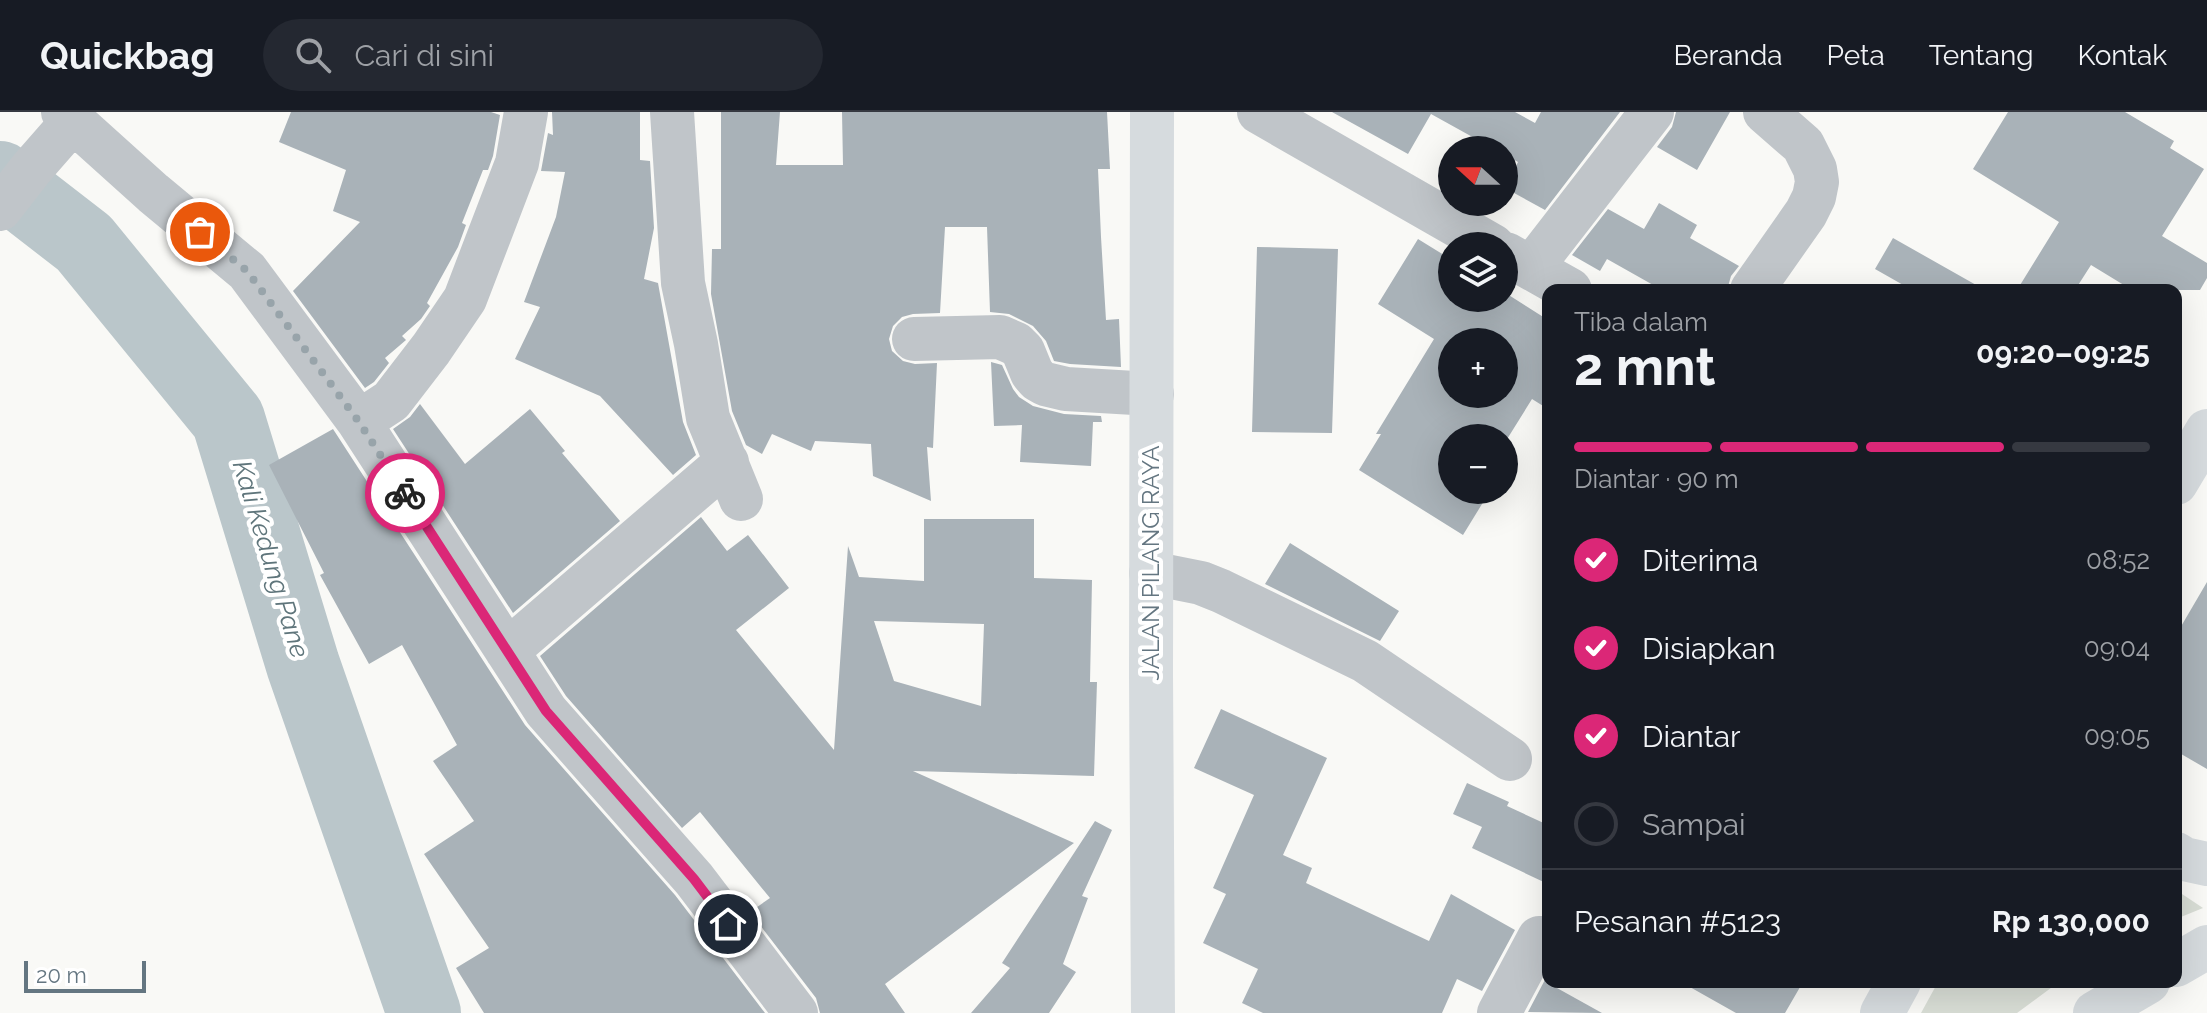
<!DOCTYPE html>
<html lang="id">
<meta charset="utf-8">
<style>
:root{--surface:#171b24;--page:#242831;--text:#f1f3f6;--muted:#9ea1a6;--line:#363941;--accent:#db2777}
body{margin:0;font-family:Raleway,sans-serif;background:var(--page);color:var(--text);height:100vh;display:flex;flex-direction:column;font-size:30px;white-space:nowrap}
*{box-sizing:border-box;margin:0}
p{font-size:26px;color:var(--muted)}
.icon{flex:none;width:44px;height:44px;fill:none;stroke:currentColor;stroke-width:2;stroke-linecap:round;stroke-linejoin:round}
.map{position:relative;flex:1;overflow:hidden}
.side{position:absolute;left:1542px;top:172px;width:640px;height:704px;display:flex;flex-direction:column;background:var(--surface);border-radius:16px;box-shadow:0 8px 32px #0002}
.side>*{flex:none}
.needle{width:52px;rotate:291deg}
.fabs{position:absolute;left:1438px;top:24px;display:grid;gap:16px}
.fabs a{display:grid;place-items:center;width:80px;height:80px;border-radius:50%;background:var(--surface);box-shadow:0 8px 32px #0002;font-size:40px}
.scale{position:absolute;left:24px;bottom:20px;width:122px;box-sizing:border-box;padding-left:8px;border:4px solid #647681;border-top:0;font-size:22px;line-height:28px;white-space:nowrap;color:#647681;-webkit-text-stroke:6px #fff;paint-order:stroke}
.pin{position:absolute;display:grid;place-items:center;width:68px;height:68px;color:#fff;margin:-34px;border:4px solid #fff;border-radius:50%;box-shadow:0 2px 8px #0007}
.courier{position:absolute;display:grid;place-items:center;width:80px;height:80px;margin:-40px;border:6px solid #db2777;border-radius:50%;background:#fff;color:#222;box-shadow:0 2px 10px #0007}
.summary em{font-style:normal;font-weight:700}
.summary div{display:flex;flex-direction:column-reverse}
.summary{display:flex;align-items:center;justify-content:space-between;height:136px;padding:0 32px}
h1{font-size:52px;font-weight:700;line-height:60px}
.bar{display:grid;grid-template-columns:repeat(4,1fr);gap:12px 8px;align-content:center;height:96px;padding:0 32px}
.bar i{height:10px;border-radius:6px;background:var(--line)}
.bar .active{background:var(--accent)}
.bar p{grid-column:span 4}
.line{display:flex;align-items:center;gap:20px;padding:0 32px;border-top:2px solid var(--line)}
.line div{flex:1}
ol{padding:0 32px;list-style:none}
li{display:flex;align-items:center;gap:24px;height:88px}
li p{margin-inline-start:auto}
li .icon{padding:8px;border-radius:50%;background:var(--accent);color:#fff;stroke-width:4}
li:last-child{color:var(--muted)}
li i{width:44px;height:44px;border:4px solid var(--line);border-radius:50%}
header{display:flex;align-items:center;gap:48px;box-sizing:border-box;height:112px;padding:0 40px;background:var(--surface);border-bottom:2px solid var(--line)}
header strong{font-size:38px}
nav{display:flex;gap:44px;margin-inline-start:auto;font-size:28px}
.search{width:560px;height:72px;background:var(--page);display:flex;align-items:center;gap:20px;box-sizing:border-box;padding:0 28px;border-radius:44px;color:var(--muted);font-size:30px}
.map>svg:first-child{display:block}
.green{fill:#d9ded6}
.lines{fill:none;stroke-linecap:round;stroke-linejoin:round}
.river{stroke:#bac6ca;stroke-width:74}
.building{fill:#a9b2b8;fill-rule:evenodd}
.minor{stroke:#c0c5c9;stroke-width:44}
.highway{stroke:#d6dbde;stroke-width:44}
.done{stroke:#98a4aa;stroke-width:8;stroke-dasharray:0 14.4}
.route{stroke:#db2777;stroke-width:10}
.labels{text-anchor:middle;stroke-width:8;stroke-linejoin:round;paint-order:stroke}
.street-label{font-size:24px;fill:#647681;stroke:#fff}
.water-label{font-size:26px;font-style:italic;fill:#5f757b;stroke:#fff}
</style>
<header>
<strong>Quickbag</strong>
<div class="search"><svg class="icon" aria-label="search" viewBox="0 0 24 24"><circle cx="10" cy="10" r="6"/><path d="M15 15l6 6"/></svg>Cari di sini</div>
<nav><a>Beranda</a><a>Peta</a><a>Tentang</a><a>Kontak</a></nav>
</header>
<div class="map">
<svg width="2207" height="901" viewBox="0 0 2207 901">
<rect width="100%" height="100%" fill="#f9f9f6"/>
<path class="green" d="M2176,778l27,18 -27,11z
M1938,870h121l-42,31h-96z"/>
<g class="lines">
<path class="river" d="M0,66l84,65 144,176 75,246 121,348"/>
</g>
<path class="building" d="M291,0h200l9,3 -7,41 -5,14h-5l-21,53 4,2 -8,22 -31,56 3,3 -9,13 -19,17 4,4 -21,18 4,5 -15,19 -9,6 -72,-97 67,-69 -27,-11 13,-41 -67,-28z
M552,0h88v48l10,1 4,67 -10,51 14,4 25,139 13,33 -23,20 -73,-79 -85,-37 25,-52 -16,-5 32,-85 9,-45 -24,-1 7,-38 5,2z
M721,0h59l-4,53h67l-1,-53h265l3,57h-12l3,68 5,83 13,-1 2,48 -51,-3 -16,-3 -8,-20 -13,-15 -24,-12 -19,-2 -3,-85h-42l-5,86 -27,1 -11,3 -9,9 -4,13 3,12 11,10 12,3 22,-1 -4,85 -6,-1 4,54 -58,-25 -2,-32 -56,-3 -4,10 -39,-17 -10,20 -16,-9 -14,-34 -21,-117 1,-45h9z
M1332,0h183l20,11 6,-11h79l-75,98 -40,-22 13,-26 -14,-8v-4h-8l-65,-36 -23,40z
M1676,0h54l-33,58 -40,-23 15,-20z
M2008,0h117l49,29 -4,7 34,21 -42,67 45,27v15l-7,12h-68l-41,-25 -16,25h-58l42,-68 -86,-53z
M1659,91l38,22 -7,13 49,28 -8,10 -4,14h-65l-55,-31 -7,12 -28,-16 36,-46 36,20z
M1893,126l92,52h-73l-37,-21z
M1418,127l34,21v38h52v-6l44,28v89l-16,-10 -28,45v-6h-52v52l38,1 -27,44 -104,-65 22,-36h-5l58,-95 -56,-35zM1452,230h52v52h-52z
M1257,135l81,2 -6,184 -80,-1z
M991,250l11,3 11,24 6,8 14,9 31,8 37,2 1,6h-9l-2,44 -71,-4 2,-37 -28,1z
M420,292l45,60 65,-55 35,42 -3,2 58,68 -107,92 -120,-184 17,-12z
M333,317l192,296 150,170 90,118h-281l-28,-45 33,-20 -65,-94 50,-33 -41,-60 24,-16 -55,-100 -33,19 -49,-89 4,-2 -55,-108z
M701,405l26,34 21,-16 41,53 -53,42 98,120 14,-204 11,31 65,4v-62h110v59l58,2 -2,102h7l-3,94 -181,-5 161,72 -189,141 20,29h-85l-4,-15 -66,-86 20,-14 -70,-86 -18,16 -116,-132 -26,-40zM874,509l110,3 -3,82 -87,-25z
M1290,431l109,68 -19,30 -115,-57z
M2207,470v187l-31,-18v-116z
M1221,597l106,49 -44,97 29,13 -6,15 123,58 22,-47 64,36 -33,61 -25,-12 -15,34h-179l-21,-10 16,-34 -55,-26 23,-49 -13,-6 41,-93 -60,-27z
M1467,671l42,19 -2,4 41,19v59l-76,-36 10,-21 -29,-13z
M1095,709l17,9 -30,66 6,2 -25,66 13,8 -27,41h-78l39,-45 -8,-5z
M1548,862v9l54,30 -74,-1z
M1681,870h122l-18,31h-49z"/>
<g class="lines">
<path class="minor" d="M63,0l90,81 94,78 112,151 187,289 148,168 102,134
M672,0l11,171 13,61 12,74 33,81
M1259,0l234,134
M0,97l31,-40 42,-48
M1506,142l64,36
M1531,156l121,-156
M1752,178l54,-77 8,-16 3,-15 -2,-13 -12,-24 -38,-33
M914,227l86,-2 16,7 7,7 9,22 6,7 7,4 21,5 86,5
M359,310l32,-21 40,-52 34,-50 52,-136 9,-51
M1151,461l50,10 20,8 144,70 145,98
M507,539l220,-189
M1499,901l40,-75"/>
<path class="highway" d="M1152,0l-1,562 2,339
M2176,371l31,-52
M2176,742l8,5 23,5
M2176,853l31,-18
M1882,901l17,-31
M2095,901l53,-31"/>
</g>
<g class="lines">
<path class="done" d="M200,120l47,39 112,151 46,71"/>
<path class="route" d="M405,381l141,218 148,168 34,45"/>
</g>
<g class="labels">
<g class="street-label">
<text transform="translate(1151 451) rotate(-90)" y="8">JALAN PILANG RAYA</text>
</g>
<g class="water-label">
<text transform="translate(271 447) rotate(73)" y="9">Kali Kedung Pane</text>
</g>
</g>
</svg>
<div class="fabs">
<a><svg class="needle" viewBox="-14 -14 28 28"><path d="M0-13l5 13h-10z" fill="#e53935"/><path d="M0 13l5-13h-10z" fill="#9ea1a6"/></svg></a>
<a><svg class="icon" aria-label="layers" viewBox="0 0 24 24"><path d="M12 4l9 5-9 5-9-5zM3 14l9 5 9-5"/></svg></a>
<a>+</a>
<a>−</a>
</div>
<div class="scale">20 m</div>
<div class="pin" style="left:200px;top:120px;background:#ea580c"><svg class="icon" aria-label="bag" viewBox="0 0 24 24"><path d="M5 8h14l-1 12H6zM9 8a3 3 0 0 1 6 0"/></svg></div>
<div class="pin" style="left:728px;top:812px;background:#1f2937"><svg class="icon" aria-label="home" viewBox="0 0 24 24"><path d="M3 11l9-7 9 7M6 9v11h12V9"/></svg></div>
<div class="courier" style="left:405px;top:381px"><svg class="icon" aria-label="bike" viewBox="0 0 24 24"><circle cx="6" cy="16" r="4"/><circle cx="18" cy="16" r="4"/><path d="M6 16l4-8h5l3 8M10 8l3 8H6M13 5h3"/></svg></div>
<section class="side">
<div class="summary"><div><h1>2 mnt</h1><p>Tiba dalam</p></div><em>09:20–09:25</em></div>
<div class="bar"><i class="active"></i><i class="active"></i><i class="active"></i><i></i><p>Diantar · 90 m</p></div>
<ol>
<li><svg class="icon" aria-label="check" viewBox="0 0 24 24"><path d="M5 12l5 5 9-10"/></svg>Diterima<p>08:52</p></li>
<li><svg class="icon" aria-label="check" viewBox="0 0 24 24"><path d="M5 12l5 5 9-10"/></svg>Disiapkan<p>09:04</p></li>
<li><svg class="icon" aria-label="check" viewBox="0 0 24 24"><path d="M5 12l5 5 9-10"/></svg>Diantar<p>09:05</p></li>
<li><i></i>Sampai</li>
</ol>
<div class="line" style="height:104px"><div>Pesanan #5123</div><b>Rp 130,000</b></div>
</section>
</div>
